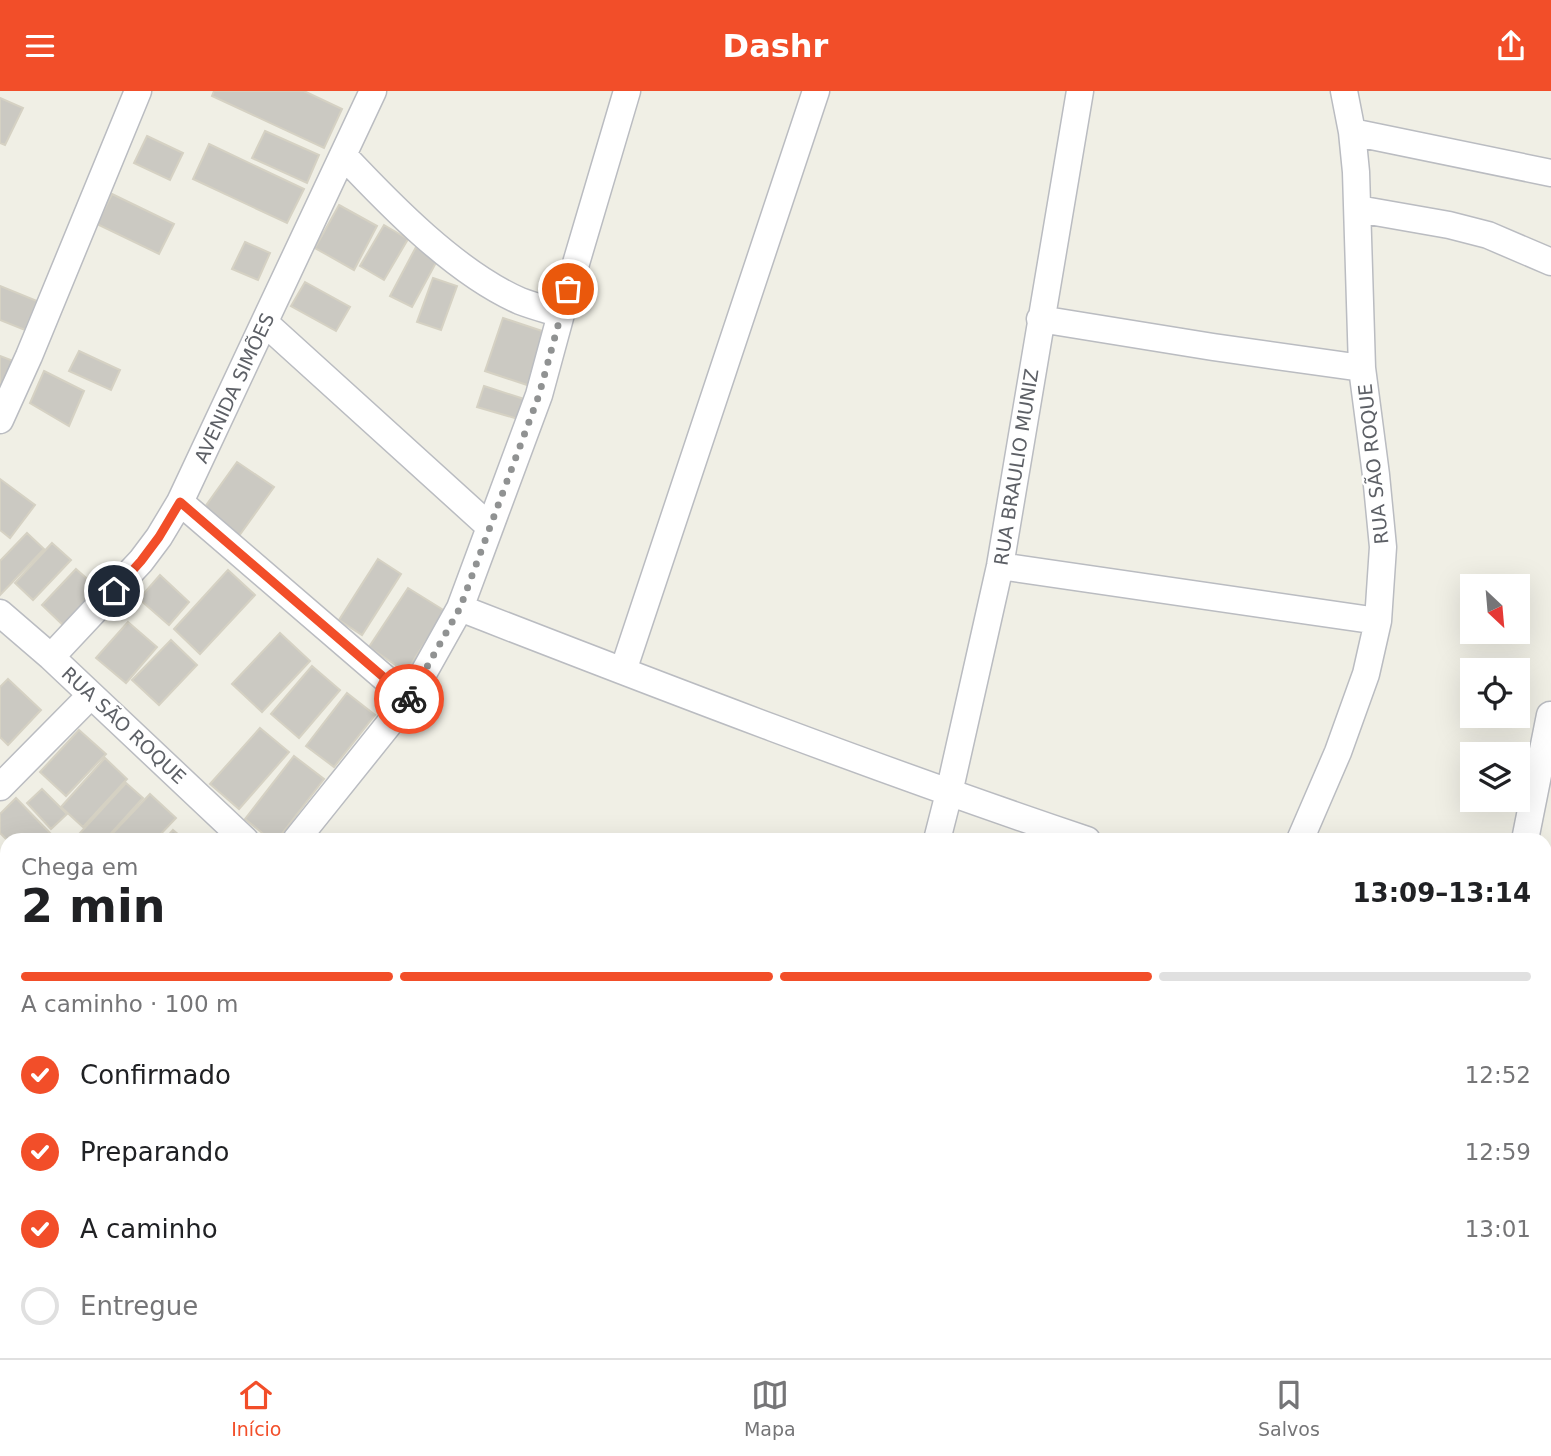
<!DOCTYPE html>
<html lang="pt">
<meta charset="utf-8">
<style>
:root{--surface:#fff;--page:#f6f6f6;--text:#202124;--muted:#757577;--line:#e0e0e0;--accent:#f24e29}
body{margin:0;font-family:"DejaVu Sans",sans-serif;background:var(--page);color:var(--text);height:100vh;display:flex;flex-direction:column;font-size:26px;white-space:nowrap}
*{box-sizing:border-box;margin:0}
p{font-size:23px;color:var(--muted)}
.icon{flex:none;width:38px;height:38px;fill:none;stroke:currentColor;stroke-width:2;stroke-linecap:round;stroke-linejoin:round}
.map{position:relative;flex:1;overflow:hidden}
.details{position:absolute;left:0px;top:742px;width:1552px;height:525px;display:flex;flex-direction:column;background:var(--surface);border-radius:21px 21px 0 0;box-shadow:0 7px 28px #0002}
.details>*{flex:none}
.needle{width:46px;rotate:154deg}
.controls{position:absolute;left:1460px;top:483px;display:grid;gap:14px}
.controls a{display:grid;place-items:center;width:70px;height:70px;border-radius:0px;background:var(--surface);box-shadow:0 7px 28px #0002;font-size:35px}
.pin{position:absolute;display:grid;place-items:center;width:60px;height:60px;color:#fff;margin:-30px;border:4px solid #fff;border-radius:50%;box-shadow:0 2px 7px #0007}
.courier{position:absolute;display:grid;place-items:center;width:70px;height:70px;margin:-35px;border:5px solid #f24e29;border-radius:50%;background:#fff;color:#222;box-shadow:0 2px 9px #0007}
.headline em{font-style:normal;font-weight:800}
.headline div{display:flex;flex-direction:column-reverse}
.headline{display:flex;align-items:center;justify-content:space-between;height:119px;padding:0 21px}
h1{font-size:46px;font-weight:800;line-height:52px}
.bar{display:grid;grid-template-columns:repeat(4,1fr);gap:10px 7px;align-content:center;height:84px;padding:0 21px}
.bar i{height:9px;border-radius:5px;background:var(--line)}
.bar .active{background:var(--accent)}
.bar p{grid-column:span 4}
ol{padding:0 21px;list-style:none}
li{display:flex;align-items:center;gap:21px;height:77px}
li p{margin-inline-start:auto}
li .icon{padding:7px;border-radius:50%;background:var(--accent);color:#fff;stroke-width:4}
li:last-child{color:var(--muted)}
li i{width:38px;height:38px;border:4px solid var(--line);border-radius:50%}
header{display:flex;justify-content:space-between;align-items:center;height:91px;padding:0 21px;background:var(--accent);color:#fff;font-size:32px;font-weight:800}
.dock{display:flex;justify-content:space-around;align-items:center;height:98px;border-top:2px solid var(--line);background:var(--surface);font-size:19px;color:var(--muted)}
.dock a{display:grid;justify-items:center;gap:4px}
.dock .active{color:var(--accent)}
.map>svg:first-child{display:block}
.building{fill:#cbc9c2;stroke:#d5d1c3;stroke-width:2}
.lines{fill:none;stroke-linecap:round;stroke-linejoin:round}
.street-casing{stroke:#babcc1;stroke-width:29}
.street{stroke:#fff;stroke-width:26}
.done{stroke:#909292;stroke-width:7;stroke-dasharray:0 12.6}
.route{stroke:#f24e29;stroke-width:9}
.labels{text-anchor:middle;stroke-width:5;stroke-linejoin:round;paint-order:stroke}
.street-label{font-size:19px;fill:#5d6066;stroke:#fff}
</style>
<header><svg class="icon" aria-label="menu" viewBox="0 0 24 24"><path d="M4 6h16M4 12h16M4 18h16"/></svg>Dashr<svg class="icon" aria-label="share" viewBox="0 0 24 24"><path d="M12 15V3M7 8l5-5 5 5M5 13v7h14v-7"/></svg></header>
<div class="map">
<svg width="1551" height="1267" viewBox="0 0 1551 1267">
<rect width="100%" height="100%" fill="#f0efe5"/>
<path class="building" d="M214,0h90l38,18 -18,39 -112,-52z
M0,7l23,10 -18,37 -5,-2z
M265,40l54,24 -12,28 -55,-25z
M147,45l36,17 -13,27 -36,-17z
M209,53l95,45 -17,34 -94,-44z
M112,103l62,30 -15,30 -62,-30z
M339,114l38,21 -23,44 -39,-22z
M384,134l24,14 -24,41 -24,-14z
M245,151l25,11 -12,27 -26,-11z
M416,156l22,12 -26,48 -22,-11z
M433,187l24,8 -16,44 -24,-8z
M305,191l45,25 -14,24 -45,-25z
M0,195l37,15 -12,29 -25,-10z
M503,227l45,15 -18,53 -45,-15z
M79,260l41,19 -9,20 -42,-19z
M0,265l16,6 -10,25 -6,-2z
M44,280l40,20 -15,35 -39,-23z
M484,295l40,13 -6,20 -41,-12z
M237,371l37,25 -35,49 -37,-25z
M0,388l35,26 -25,33 -10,-8z
M27,442l17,16 -44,46v-34z
M52,452l19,17 -38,40 -18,-17z
M378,468l23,15 -39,61 -23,-15z
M76,478l24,21 -35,37 -23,-22z
M228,479l27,25 -55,59 -26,-25z
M160,484l29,27 -20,23 -30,-26z
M408,497l37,23 -39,61 -37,-25z
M128,531l29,25 -31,36 -30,-25z
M280,542l30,28 -48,51 -30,-28z
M171,549l26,25 -38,40 -27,-25z
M312,575l28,24 -41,48 -28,-24z
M8,588l33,31 -33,35 -8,-8v-50z
M347,602l28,22 -41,52 -28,-21z
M260,637l29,24 -50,57 -29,-25z
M79,639l27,24 -40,42 -26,-24z
M294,665l30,23 -47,61h-6l-26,-21z
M105,667l22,21 -44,48 -22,-20z
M126,692l17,15 -38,42h-18l-7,-7z
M42,698l25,25 -16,15 -24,-26z
M150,703l26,24 -21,22h-37l-6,-6z
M16,707l34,35 -8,7h-35l-7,-7v-19z
M173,739l12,10h-21z"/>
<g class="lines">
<g class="street-casing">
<path id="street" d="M1352,41l199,41
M343,64c48,51 113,118 177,146 13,5 28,9 41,13
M1358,118l91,16 39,10 63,27
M1040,228l173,28 149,21
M265,232l225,204
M0,329l29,-64 109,-265
M180,411l229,197
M1000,475l378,55
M460,517c208,81 416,161 627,232
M0,522l51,44 194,183
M51,566l90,-96 18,-24 21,-35 193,-411
M623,580l193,-580
M0,696l91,-92
M296,749l113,-141 51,-91 79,-213 22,-81 66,-223
M937,749l12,-47 51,-227 80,-475
M1300,749l38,-88 28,-78 12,-53 5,-74 -7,-72 -14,-107 -6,-196 -4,-40 -8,-41
M1525,749l25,-125
M0,1050l7,-7
M780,1260l9,7
M157,1267l7,-7
M509,1267l7,-7
M847,1267l8,-7
M1237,1267l8,-7"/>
</g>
<use href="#street" class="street"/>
</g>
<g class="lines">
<path class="done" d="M409,608l51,-91 79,-213 29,-106"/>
<path class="route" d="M114,500l27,-30 18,-24 21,-35 229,197"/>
</g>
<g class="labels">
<g class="street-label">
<text transform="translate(234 297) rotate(-65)" y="7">AVENIDA SIMÕES</text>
<text transform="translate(1373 373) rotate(-96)" y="7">RUA SÃO ROQUE</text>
<text transform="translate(1016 376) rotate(-81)" y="7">RUA BRAULIO MUNIZ</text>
<text transform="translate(124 634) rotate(43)" y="7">RUA SÃO ROQUE</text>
</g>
</g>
</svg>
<div class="controls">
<a><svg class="needle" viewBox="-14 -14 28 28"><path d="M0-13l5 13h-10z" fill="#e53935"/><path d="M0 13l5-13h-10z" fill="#757577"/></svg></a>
<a><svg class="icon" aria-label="locate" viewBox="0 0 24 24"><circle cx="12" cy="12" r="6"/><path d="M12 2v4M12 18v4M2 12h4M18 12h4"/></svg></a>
<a><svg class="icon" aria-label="layers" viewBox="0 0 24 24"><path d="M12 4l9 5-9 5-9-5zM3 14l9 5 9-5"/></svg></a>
</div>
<div class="pin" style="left:568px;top:198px;background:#ea580c"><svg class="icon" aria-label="bag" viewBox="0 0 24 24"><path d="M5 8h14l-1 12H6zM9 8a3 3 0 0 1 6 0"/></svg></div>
<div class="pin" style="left:114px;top:500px;background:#1f2937"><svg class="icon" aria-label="home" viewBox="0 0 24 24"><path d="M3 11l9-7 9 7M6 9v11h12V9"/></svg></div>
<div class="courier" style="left:409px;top:608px"><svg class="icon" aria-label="bike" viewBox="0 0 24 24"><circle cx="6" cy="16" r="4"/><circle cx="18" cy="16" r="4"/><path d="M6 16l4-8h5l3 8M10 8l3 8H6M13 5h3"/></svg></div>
<section class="details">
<div class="headline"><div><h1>2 min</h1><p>Chega em</p></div><em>13:09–13:14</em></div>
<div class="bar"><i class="active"></i><i class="active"></i><i class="active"></i><i></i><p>A caminho · 100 m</p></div>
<ol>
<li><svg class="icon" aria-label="check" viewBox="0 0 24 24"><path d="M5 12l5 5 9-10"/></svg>Confirmado<p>12:52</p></li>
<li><svg class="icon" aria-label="check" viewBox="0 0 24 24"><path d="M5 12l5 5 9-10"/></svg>Preparando<p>12:59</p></li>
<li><svg class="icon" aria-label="check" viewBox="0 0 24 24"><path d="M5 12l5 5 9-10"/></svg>A caminho<p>13:01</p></li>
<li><i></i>Entregue</li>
</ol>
</section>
</div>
<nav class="dock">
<a class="active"><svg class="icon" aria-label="home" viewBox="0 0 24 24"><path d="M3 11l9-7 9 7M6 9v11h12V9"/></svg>Início</a>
<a><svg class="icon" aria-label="map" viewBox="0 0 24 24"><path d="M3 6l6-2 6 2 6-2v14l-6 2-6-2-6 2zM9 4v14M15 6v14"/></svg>Mapa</a>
<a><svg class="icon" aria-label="saved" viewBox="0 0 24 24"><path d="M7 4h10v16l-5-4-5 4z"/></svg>Salvos</a>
</nav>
